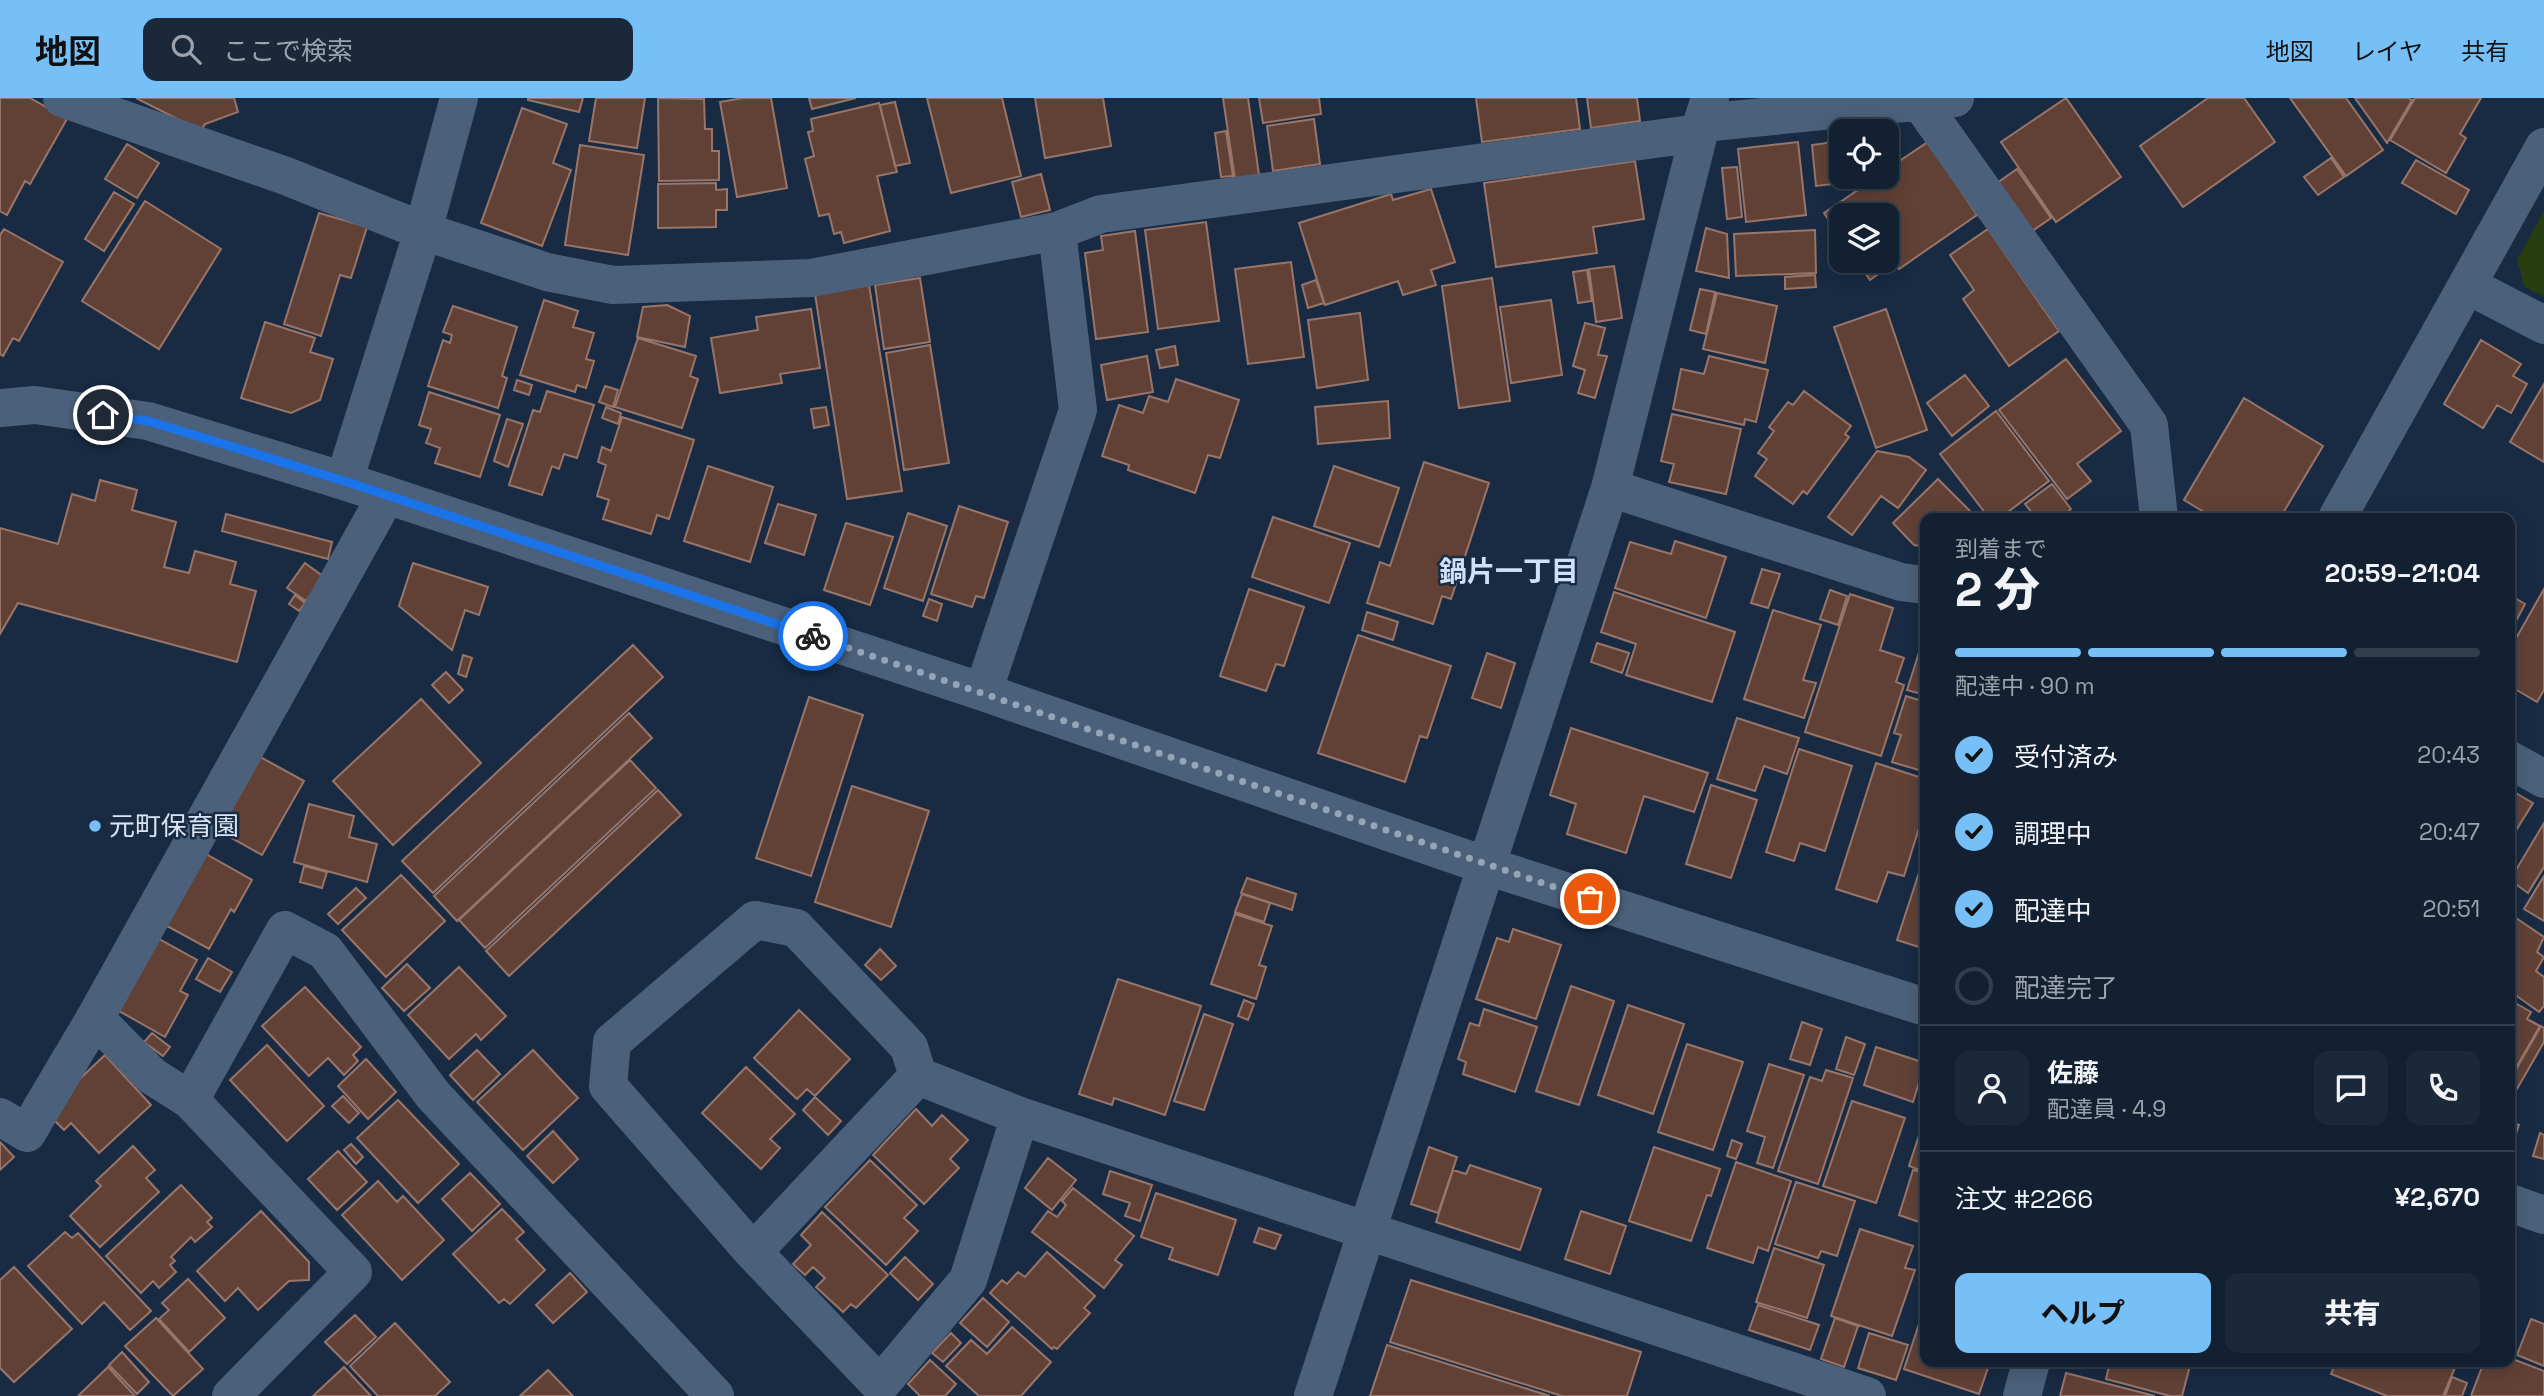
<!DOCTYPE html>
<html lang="ja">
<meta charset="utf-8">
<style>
:root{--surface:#122032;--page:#1b283a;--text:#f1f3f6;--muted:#9ca3ac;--line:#313e4d;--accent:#77bff7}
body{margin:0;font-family:"Space Grotesk","Noto Sans JP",sans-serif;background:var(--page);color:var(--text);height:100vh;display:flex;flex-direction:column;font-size:26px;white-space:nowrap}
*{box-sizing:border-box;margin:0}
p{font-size:23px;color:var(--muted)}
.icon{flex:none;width:38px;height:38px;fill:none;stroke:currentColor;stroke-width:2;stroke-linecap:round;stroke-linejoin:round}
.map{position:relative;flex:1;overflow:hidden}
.sheet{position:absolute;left:1920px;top:415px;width:595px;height:854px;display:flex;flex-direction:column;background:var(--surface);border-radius:14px;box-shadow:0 4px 18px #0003,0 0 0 2px var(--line)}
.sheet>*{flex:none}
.buttons{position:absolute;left:1829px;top:21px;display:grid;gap:14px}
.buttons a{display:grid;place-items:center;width:70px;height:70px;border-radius:14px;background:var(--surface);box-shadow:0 4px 18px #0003,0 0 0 2px var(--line);font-size:35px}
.pin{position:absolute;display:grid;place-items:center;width:60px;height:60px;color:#fff;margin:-30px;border:4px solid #fff;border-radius:50%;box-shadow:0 2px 7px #0007}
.courier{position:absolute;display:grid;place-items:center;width:70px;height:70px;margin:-35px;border:5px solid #1a73e8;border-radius:50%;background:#fff;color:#222;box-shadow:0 2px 9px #0007}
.head em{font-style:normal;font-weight:800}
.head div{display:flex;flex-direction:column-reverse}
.head{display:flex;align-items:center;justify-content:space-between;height:119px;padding:0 35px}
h1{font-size:46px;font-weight:800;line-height:52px}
.bar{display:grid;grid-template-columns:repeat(4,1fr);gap:10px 7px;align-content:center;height:84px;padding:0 35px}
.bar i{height:9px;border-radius:5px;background:var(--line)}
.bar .current{background:var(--accent)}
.bar p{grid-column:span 4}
.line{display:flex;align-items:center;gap:18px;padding:0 35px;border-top:2px solid var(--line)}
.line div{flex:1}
.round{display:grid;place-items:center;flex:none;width:74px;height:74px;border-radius:14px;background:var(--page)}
ol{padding:0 35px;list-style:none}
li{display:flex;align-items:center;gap:21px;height:77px}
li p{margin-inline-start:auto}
li .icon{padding:7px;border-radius:50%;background:var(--accent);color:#111;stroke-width:4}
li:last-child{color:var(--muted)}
li i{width:38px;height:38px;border:4px solid var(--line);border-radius:50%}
.cta{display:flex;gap:14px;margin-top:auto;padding:14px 35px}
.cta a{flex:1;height:80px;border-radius:14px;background:var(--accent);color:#111;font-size:28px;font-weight:800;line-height:80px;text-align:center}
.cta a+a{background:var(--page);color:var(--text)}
header{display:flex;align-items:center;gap:42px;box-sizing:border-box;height:98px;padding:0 35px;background:var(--accent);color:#111}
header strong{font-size:33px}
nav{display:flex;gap:38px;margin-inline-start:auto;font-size:24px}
.search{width:490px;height:63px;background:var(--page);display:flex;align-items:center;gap:18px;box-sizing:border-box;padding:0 24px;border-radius:14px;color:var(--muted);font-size:26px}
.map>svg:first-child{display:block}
.green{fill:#273e10}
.building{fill:#614136;stroke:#997569;stroke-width:2}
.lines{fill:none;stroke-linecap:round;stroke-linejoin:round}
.minor{stroke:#4b617b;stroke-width:38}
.done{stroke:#95a4b7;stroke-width:7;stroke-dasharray:0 12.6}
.route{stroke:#1a73e8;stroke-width:9}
.poi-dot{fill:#77bff7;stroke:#182b43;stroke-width:2.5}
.labels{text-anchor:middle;stroke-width:5;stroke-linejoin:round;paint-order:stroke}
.poi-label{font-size:26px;fill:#d9e5f5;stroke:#182b43;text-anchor:start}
.neighbourhood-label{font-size:28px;font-weight:bold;fill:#cee1fa;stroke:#182b43}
</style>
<header>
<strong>地図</strong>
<div class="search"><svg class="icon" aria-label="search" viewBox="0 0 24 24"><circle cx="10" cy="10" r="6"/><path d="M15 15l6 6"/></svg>ここで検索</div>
<nav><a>地図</a><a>レイヤ</a><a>共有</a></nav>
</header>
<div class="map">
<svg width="2544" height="1298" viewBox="0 0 2544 1298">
<rect width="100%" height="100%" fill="#182b43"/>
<path class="green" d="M2544,113v86l-20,-11 -7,-26z"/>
<path class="building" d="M0,0h30l37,21 -37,65 -5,-3 -18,34 -7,-4z
M136,0h98l4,14 -33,12 -4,7z
M528,0h55l-4,14 -51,-12z
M596,0h49l-8,50 -48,-7z
M658,0l46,1 1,30h7v22h7v29l-60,1z
M743,0h28l16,90 -50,9 -17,-95z
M809,0h47l-44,11z
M927,0h75l19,78 -70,17z
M1035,0h68l8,48 -66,12z
M1223,0h25l11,77 -24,4z
M1259,0h60l2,16 -58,9z
M1476,0h100l4,31 -98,13z
M1587,0h50l3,23 -49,7z
M2066,0l55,79 -65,45 -55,-80z
M2208,0h36l31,44 -92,65 -43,-61z
M2290,0h56l37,52 -37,26z
M2355,0h53l4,2 -25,43z
M2415,0h66l-21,36 6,4 -20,35 -56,-33z
M895,4l15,61 -15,3 -15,-61z
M879,5l18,69 -20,4 13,55 -46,12 -3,-11 -7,2 -5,-20 -10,2 -14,-57 9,-3 -6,-24 5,-1 -2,-12z
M522,10l45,16 -14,39 18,7 -29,76 -61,-23z
M1314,21l6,45 -47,7 -6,-45z
M1226,33l7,45 -12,1 -6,-44z
M1841,43v36h9l1,5 -35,4 -4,-41z
M1798,44l8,73 -60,7 -8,-73z
M1928,44l49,73 -78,54 -5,-7 -24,18 -13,-19h29v-46h-45v23l-17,-25 53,-36h9v-7z
M127,46l32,19 -22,35 -32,-19z
M580,47l64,10 -16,100 -63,-10z
M2331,60l13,19 -26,18 -14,-18z
M2416,62l53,30 -13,24 -54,-31z
M1635,63l9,58 -51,8 4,26 -101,14 -12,-84z
M1737,69l5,50 -15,2 -5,-51z
M2017,71l34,49 -20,14 -34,-49z
M1041,76l9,36 -29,7 -9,-35z
M716,85v7l11,-1v21h-11v17l-58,1v-44z
M1431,91l24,73 -24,8 5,15 -33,10 -5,-14 -73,24 -26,-82 92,-29 2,6z
M114,94l20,12 -30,47 -19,-12z
M145,103l76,48 -62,100 -77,-48z
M319,115l48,14 -16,51 -11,-3 -19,61 -37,-12z
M1206,124l13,99 -61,8 -13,-99z
M1706,130l21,6 2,44 -33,-7z
M4,131l59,33 -44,79 -6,-3 -10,18 -3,-2v-119z
M1988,131l71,102 -50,35 -46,-67 11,-9 -24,-35z
M1815,132l1,43 -80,3 -2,-42z
M1135,133l13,101 -52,7 -11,-86 18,-3 -2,-14z
M1291,164l13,95 -56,7 -13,-95z
M1614,168l8,52 -26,4 -7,-53z
M1587,172l5,31 -14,2 -5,-31z
M1815,177l1,12 -31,2v-12z
M920,180l10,64 -46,7 -9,-64z
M1492,180l18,123 -51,7 -17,-122z
M1316,182l8,23 -16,5 -6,-23z
M869,187l33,206 -55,8 -32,-205z
M1700,191l15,3 -9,42 -16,-4z
M1717,195l60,13 -12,57 -62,-14z
M544,202l34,11 -5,16 21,6 -8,26 8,2 -8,27 -9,-3 -2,7 -55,-17z
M1551,202l11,75 -51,8 -11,-76z
M667,207l23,11 -5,31 -48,-10 6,-30z
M453,208l64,21 -15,49 5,2 -9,30 -70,-22 15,-46 7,3 2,-8 -9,-3z
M811,211l9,59 -40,6 2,9 -62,10 -9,-55 47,-8 -2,-13z
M1886,211l41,121 -51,18 -42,-121z
M1360,215l8,67 -51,8 -9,-68z
M265,224l50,16 -5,14 23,7 -13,41 -29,13 -50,-15z
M1585,225l20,5 -7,27 9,1 -12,42 -17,-5 7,-23 -12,-4z
M638,240l58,18 -6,20 8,3 -16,49 -67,-21z
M2481,242l40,24 -8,12 14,8 -16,29 -14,-8 -14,23 -39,-24z
M930,247l19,118 -45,7 -18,-117z
M1175,248l3,19 -18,3 -4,-18z
M1147,258l6,36 -46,8 -6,-35z
M1709,258l59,14 -12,52 -11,-3 -1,6 -71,-16 8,-40 23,5z
M2066,261l55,72 -44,33 14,17 -24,18 -68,-89z
M1965,277l24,31 -37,30 -25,-33z
M1176,281l63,21 -19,58 -12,-3 -13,38 -67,-23 1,-5 -27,-9 17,-51 24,8 6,-17 19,6z
M517,282l15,5 -3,10 -15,-5z
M2544,286v78l-34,-20z
M605,288l13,4 -5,17 -14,-5z
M547,293l47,14 -17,53 -13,-4 -5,15 -7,-3 -10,29 -33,-10 24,-75 7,2z
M1804,293l47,35 -6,8 4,3 -42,57 -4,-3 -10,13 -38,-28 12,-17 -9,-6 16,-22 -5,-4 19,-25 5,3z
M429,294l71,23 -20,62 -45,-14 5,-15 -14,-5 5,-14 -12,-4z
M2244,300l79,48 -43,72h-66l-30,-18z
M1388,303l2,37 -72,6 -3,-37z
M606,309l15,6 -3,11 -16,-6z
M826,309l3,18 -15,3 -3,-19z
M1996,313l53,70 -49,37h-11l-49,-64z
M1672,316l69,15 -15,65 -57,-12 5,-18 -13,-3z
M622,319l72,23 -25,79 -12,-4 -6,19 -48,-15 6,-19 -12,-4 9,-31 -8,-3 4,-15 9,4z
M507,321l16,5 -15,43 -14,-6z
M1877,353l32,6 17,13 -28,38 -17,-12 -29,39 -24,-18z
M1424,364l65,21 -38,116 -9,-3 -9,28 -66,-21 13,-41 10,4z
M708,368l65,21 -23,75 -66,-21z
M1334,368l65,22 -20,59 -65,-21z
M1938,381l39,39h-52v29l-11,-2 -21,-22z
M100,382l37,10 -5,20 44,12 -12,45 25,6 6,-22 41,11 -6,22 26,7 -19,71 -219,-59 -18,31v-106l58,16 14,-50 23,7z
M2052,386l19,25 -11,9h-24l-11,-14z
M778,406l38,11 -12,40 -39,-12z
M959,408l49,16 -24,76 -8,-2 -4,11 -41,-13z
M908,415l39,13 -24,75 -39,-13z
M226,416l106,28 -4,17 -106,-28z
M1273,419l77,26 -21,60 -77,-26z
M846,425l47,14 -23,68 -46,-15z
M1675,443l51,16 -20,61 -91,-30 15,-46 41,12z
M305,465l19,14 -18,24 -19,-13z
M413,465l75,24 -9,28 -14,-5 -13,40 -53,-44z
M1762,471l18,5 -12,34 -17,-5z
M1249,491l55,18 -20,59 -8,-2 -10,27 -46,-15z
M2544,491v101l-7,12 -27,-16v-37z
M1830,492l17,6 -9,29 -18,-6z
M1614,494l121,40 -23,70 -86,-27 10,-31 -35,-12z
M1850,496l43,14 -13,42 24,8 -8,24 8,3 -23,71 -76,-24z
M295,497l10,8 -6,8 -10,-7z
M2510,497l15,9 -15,28z
M929,501l13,5 -5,17 -14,-5z
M1773,512l48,15 -18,55 13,3 -12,35 -60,-19z
M1367,514l31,10 -5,18 -31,-10z
M1925,536v61l-18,-5z
M1358,537l93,31 -24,72 -7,-2 -15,46 -87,-29z
M1597,545l32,10 -7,20 -31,-11z
M633,547l30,32 -230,216 -31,-32z
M1487,555l28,10 -14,45 -29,-10z
M463,557l9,3 -6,19 -8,-3z
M446,574l17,18 -14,13 -17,-18z
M1906,598l19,6v70l-33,-10 9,-27 -7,-2z
M809,599l54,18 -52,161 -55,-18z
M421,601l60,64 -88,82 -60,-64z
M629,615l23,25 -195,183 -23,-25z
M1737,620l62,20 -12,36 -23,-8 -9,25 -38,-12z
M1571,630l137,45 -14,39 -50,-16 -18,57 -59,-19 9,-30 -26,-9z
M1799,651l53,17 -27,85 -25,-8 -6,18 -28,-9z
M253,655l51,28 -42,74 -50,-28z
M630,662l26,28 -171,160 -26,-28z
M1876,665l49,16v30l-21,67 -16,-4 -11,30 -41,-13z
M1711,687l46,15 -26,78 -45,-14z
M852,688l77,25 -38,116 -76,-25z
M658,692l23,25 -172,161 -23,-25z
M2514,694l19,11 -21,34 -2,-2v-36z
M309,706l45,12 -5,21 28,7 -10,38 -73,-20z
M2544,725v44l-16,26 -18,-13z
M199,752l53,30 -18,32 -3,-3 -22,40 -51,-28z
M1925,756v95l-28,-9z
M304,768l23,6 -5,16 -22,-6z
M401,777l44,46 -59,56 -44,-47z
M2544,778v45l-20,-12z
M1247,780l49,16 -4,16 -51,-17z
M356,790l10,10 -28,26 -10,-10z
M1242,796l28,9 -6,19 -29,-10z
M1235,816l37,12 -13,39 7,2 -10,32 -45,-15z
M2516,820l28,19 -7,15 7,5 -8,14 8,6v29l-5,6 -29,-21v-64z
M1513,831l48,16 -25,74 -60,-20 21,-61 12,4z
M152,837l45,25 -17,31 8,4 -23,42 -53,-30z
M880,851l16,17 -15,14 -16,-15z
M208,860l24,14 -12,20 -24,-13z
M407,866l23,24 -26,23 -22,-23z
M459,869l47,49 -25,24 -5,-6 -27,25 -41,-44z
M1118,881l83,27 -36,109 -51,-17 -2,7 -33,-11z
M1571,888l43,15 -35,104 -43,-14z
M305,889l56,60 -8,8 5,6 -14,14 -16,-17 -19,18 -47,-50z
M1244,902l10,4 -6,16 -10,-4z
M2510,902l21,12 -4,7 13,7 -30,52z
M1628,907l56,19 -31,90 -55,-19z
M1484,911l53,18 -22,65 -52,-18 3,-12 -8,-3 12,-36 9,3z
M799,912l51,49 -35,37 -8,-7 -10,10 -43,-41z
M1204,916l29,10 -29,86 -30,-9z
M1802,924l20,7 -12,36 -20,-6z
M2541,928l3,2v14l-34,59v-21z
M152,935l18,14 -7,9 -19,-14z
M1846,939l19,7 -11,31 -18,-6z
M1687,946l56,18 -30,88 -55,-18z
M267,947l57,61 -37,35 -57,-61z
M1876,949l49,16 -12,39 -49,-17z
M477,952l23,24 -27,26 -23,-25z
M533,952l45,48 -55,52 -46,-48z
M105,957l46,50 -52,48 -28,-30 -7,7 -15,-15 4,-11z
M366,961l30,33 -28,27 -30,-33z
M1769,966l35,11 -31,93 -16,-5 8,-26 -18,-6z
M746,969l49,47 -25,25 10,9 -19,21 -59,-56z
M1826,972l27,8 -35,106 -40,-13 32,-94 12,4z
M343,998l16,17 -10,10 -17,-17z
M815,999l26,24 -13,14 -25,-25z
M398,1002l61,64 -41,39 -61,-65z
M1852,1003l53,17 -29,85 -53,-17z
M916,1011l16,17 10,-11 26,25 -18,19 9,9 -35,36 -51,-49z
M2510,1024l9,3 -8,23 -1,-1z
M1923,1025h2v49l-16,-6z
M553,1033l25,28 -25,24 -26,-27z
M2540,1035l4,2v24l-11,-3z
M1732,1042l10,4 -6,15 -9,-3z
M0,1044l14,15 -14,13z
M351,1046l12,13 -7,7 -12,-14z
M133,1048l22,24 -9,8 13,14 -59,55 -30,-31 31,-30 -5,-5z
M1429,1049l28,10 -19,56 -27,-9z
M1654,1049l66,22 -9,27 -4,-1 -16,46 -62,-20z
M338,1053l29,31 -30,28 -29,-31z
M1048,1060l28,22 -24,30 -27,-22z
M870,1062l47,45 -13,13 14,13 -32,34 -61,-58z
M1736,1064l55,19 -23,70 -10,-4 -5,16 -46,-15z
M1470,1067l71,24 -21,61 -84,-28 17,-52 13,4z
M1913,1072l12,3v51l-26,-9z
M1110,1073l42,14 -12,36 -15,-5 5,-13 -27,-9z
M470,1075l30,31 -28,27 -30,-32z
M378,1083l19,21 6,-6 41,44 -42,40 -60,-65z
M1796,1084l59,19 -18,55 -16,-5 -3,7 -43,-14z
M181,1087l31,33 -5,4 5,5 -17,15 -4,-5 -20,20 4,4 -5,4 6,7 -17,16 -6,-7 -12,12 -35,-37z
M1073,1090l61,48 -19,24 7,5 -18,23 -72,-56 16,-21 9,6 9,-12 -4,-4z
M1156,1095l80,27 -18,55 -49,-16 4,-11 -32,-11z
M502,1111l22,23 -8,7 29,31 -35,34 -6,-5 -5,4 -46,-49z
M261,1113l48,51v18l-20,1 -31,29 -20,-22 -13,13 -28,-30z
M1581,1113l45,15 -16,48 -45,-15z
M822,1114l66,63 -32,33 -5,-4 -8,8 -27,-25 9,-9 -12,-11 -8,8 -12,-11 18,-19 -10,-10z
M1259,1130l22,7 -6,14 -21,-7z
M1860,1131l53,17 -8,22 10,2 -23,66 -61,-20z
M65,1134l7,6 6,-5 73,78 -21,19 -26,-28 -22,22 -54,-58z
M1774,1150l50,17 -17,53 -51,-16z
M1047,1154l48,44 -11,12 6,5 -33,36 -3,-2 -2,2 -62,-56 12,-13 5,4 11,-12 7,5z
M905,1159l28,27 -15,16 -28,-27z
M14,1169l58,62 -58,53 -14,-14v-88z
M570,1175l17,19 -34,31 -17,-18z
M188,1181l37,39 -36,34 -30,-33 10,-9 -7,-7z
M1411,1182l230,72 -14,44h-65l-172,-54z
M983,1200l26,24 -22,25 -27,-24z
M1758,1207l61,20 -9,25 -61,-20z
M1925,1208v56h65l-11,32 -75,-25z
M355,1217l21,22 -29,27 -22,-22z
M156,1220l47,51 -30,27 -48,-50z
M1835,1220l23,8 -14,41 -23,-8z
M2531,1221l13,5v42l-27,-11z
M395,1225l55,59 -15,14h-57l-28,-30z
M1012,1229l39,35 -30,34h-42l-33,-30 25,-26 16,14z
M951,1235l10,10 -18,19 -11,-9z
M1869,1235l39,12 -12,35 -38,-12z
M1387,1247l163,51h-180z
M122,1254l27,30 -12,12 -28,-29z
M2510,1260l34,13v25h-73l13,-34h26z
M930,1262l26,24 -11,12h-25l-12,-12z
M2110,1264h81l-9,34h-12l-64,-17z
M2336,1264h117l4,1 -14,33h-56l-56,-22z
M108,1269l27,29h-57z
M344,1269l27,29h-58z
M548,1272l25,26h-53z
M2066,1275l89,23h-95z
M2452,1279l15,6 -5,13h-17z"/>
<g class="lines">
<path class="minor" d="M62,0l224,78 137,55 124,41 66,13 198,-7 246,-47 44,-17 598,-81
M1920,4l229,323 10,93
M1702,25l253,-25
M2467,187l77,40
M0,310l35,-3 113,16 196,60 639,211 504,174 438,141
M344,383l79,-250 36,-133
M1610,390l291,94 24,3
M2337,420l207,-371
M983,594l95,-282 -21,-179
M2510,662l34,19
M95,920l57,58 38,24
M1020,1018l-52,164 -88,105 -127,-133 165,-176 102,40 847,280
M0,1019l27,16 68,-115 291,-522
M2510,1105l34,12
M753,1154l-145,-166 4,-44 143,-122 41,8 113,119 9,29
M231,1298l122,-124 -163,-172 95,-170 40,21 108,144 282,301
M1313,1298l297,-908 89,-355 11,-35
M2022,1298l9,-34"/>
</g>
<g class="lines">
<path class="done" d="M813,538l777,263"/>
<path class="route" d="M103,317l45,6 196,60 469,155"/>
</g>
<circle class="poi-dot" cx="95" cy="728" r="7"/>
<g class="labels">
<g class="poi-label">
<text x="109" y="737">元町保育園</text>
</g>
<g class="neighbourhood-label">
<text x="1509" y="483">鍋片一丁目</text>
</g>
</g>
</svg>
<div class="buttons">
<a><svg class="icon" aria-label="locate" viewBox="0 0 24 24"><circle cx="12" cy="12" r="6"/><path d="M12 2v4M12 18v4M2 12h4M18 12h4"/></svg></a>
<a><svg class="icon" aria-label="layers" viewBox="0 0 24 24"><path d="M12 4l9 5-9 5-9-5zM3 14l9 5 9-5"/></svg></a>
</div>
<div class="pin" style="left:1590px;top:801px;background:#ea580c"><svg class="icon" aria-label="bag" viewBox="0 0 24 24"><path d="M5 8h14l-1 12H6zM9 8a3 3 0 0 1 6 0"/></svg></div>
<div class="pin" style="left:103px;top:317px;background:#1f2937"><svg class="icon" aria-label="home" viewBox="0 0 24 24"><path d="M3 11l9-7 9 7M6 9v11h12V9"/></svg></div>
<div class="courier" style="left:813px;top:538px"><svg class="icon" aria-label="bike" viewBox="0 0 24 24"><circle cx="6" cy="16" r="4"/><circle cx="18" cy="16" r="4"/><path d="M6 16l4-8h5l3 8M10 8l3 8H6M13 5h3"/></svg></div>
<section class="sheet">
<div class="head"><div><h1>2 分</h1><p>到着まで</p></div><em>20:59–21:04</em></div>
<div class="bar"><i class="current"></i><i class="current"></i><i class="current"></i><i></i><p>配達中 · 90 m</p></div>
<ol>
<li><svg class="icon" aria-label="check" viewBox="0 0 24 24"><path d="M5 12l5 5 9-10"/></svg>受付済み<p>20:43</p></li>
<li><svg class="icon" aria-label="check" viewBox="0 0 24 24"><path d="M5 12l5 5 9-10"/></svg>調理中<p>20:47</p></li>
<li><svg class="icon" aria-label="check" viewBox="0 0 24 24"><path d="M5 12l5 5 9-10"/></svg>配達中<p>20:51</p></li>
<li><i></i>配達完了</li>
</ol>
<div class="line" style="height:126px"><a class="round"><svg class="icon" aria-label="person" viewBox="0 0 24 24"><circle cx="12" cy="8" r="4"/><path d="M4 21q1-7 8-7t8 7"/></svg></a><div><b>佐藤</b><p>配達員 · 4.9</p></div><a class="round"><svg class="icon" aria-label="chat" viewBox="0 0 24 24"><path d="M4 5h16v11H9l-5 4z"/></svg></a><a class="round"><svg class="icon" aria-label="phone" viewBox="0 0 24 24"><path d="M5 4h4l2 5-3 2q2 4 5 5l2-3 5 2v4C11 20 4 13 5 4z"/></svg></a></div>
<div class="line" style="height:91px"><div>注文 #2266</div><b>¥2,670</b></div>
<div class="cta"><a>ヘルプ</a><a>共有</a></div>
</section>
</div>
